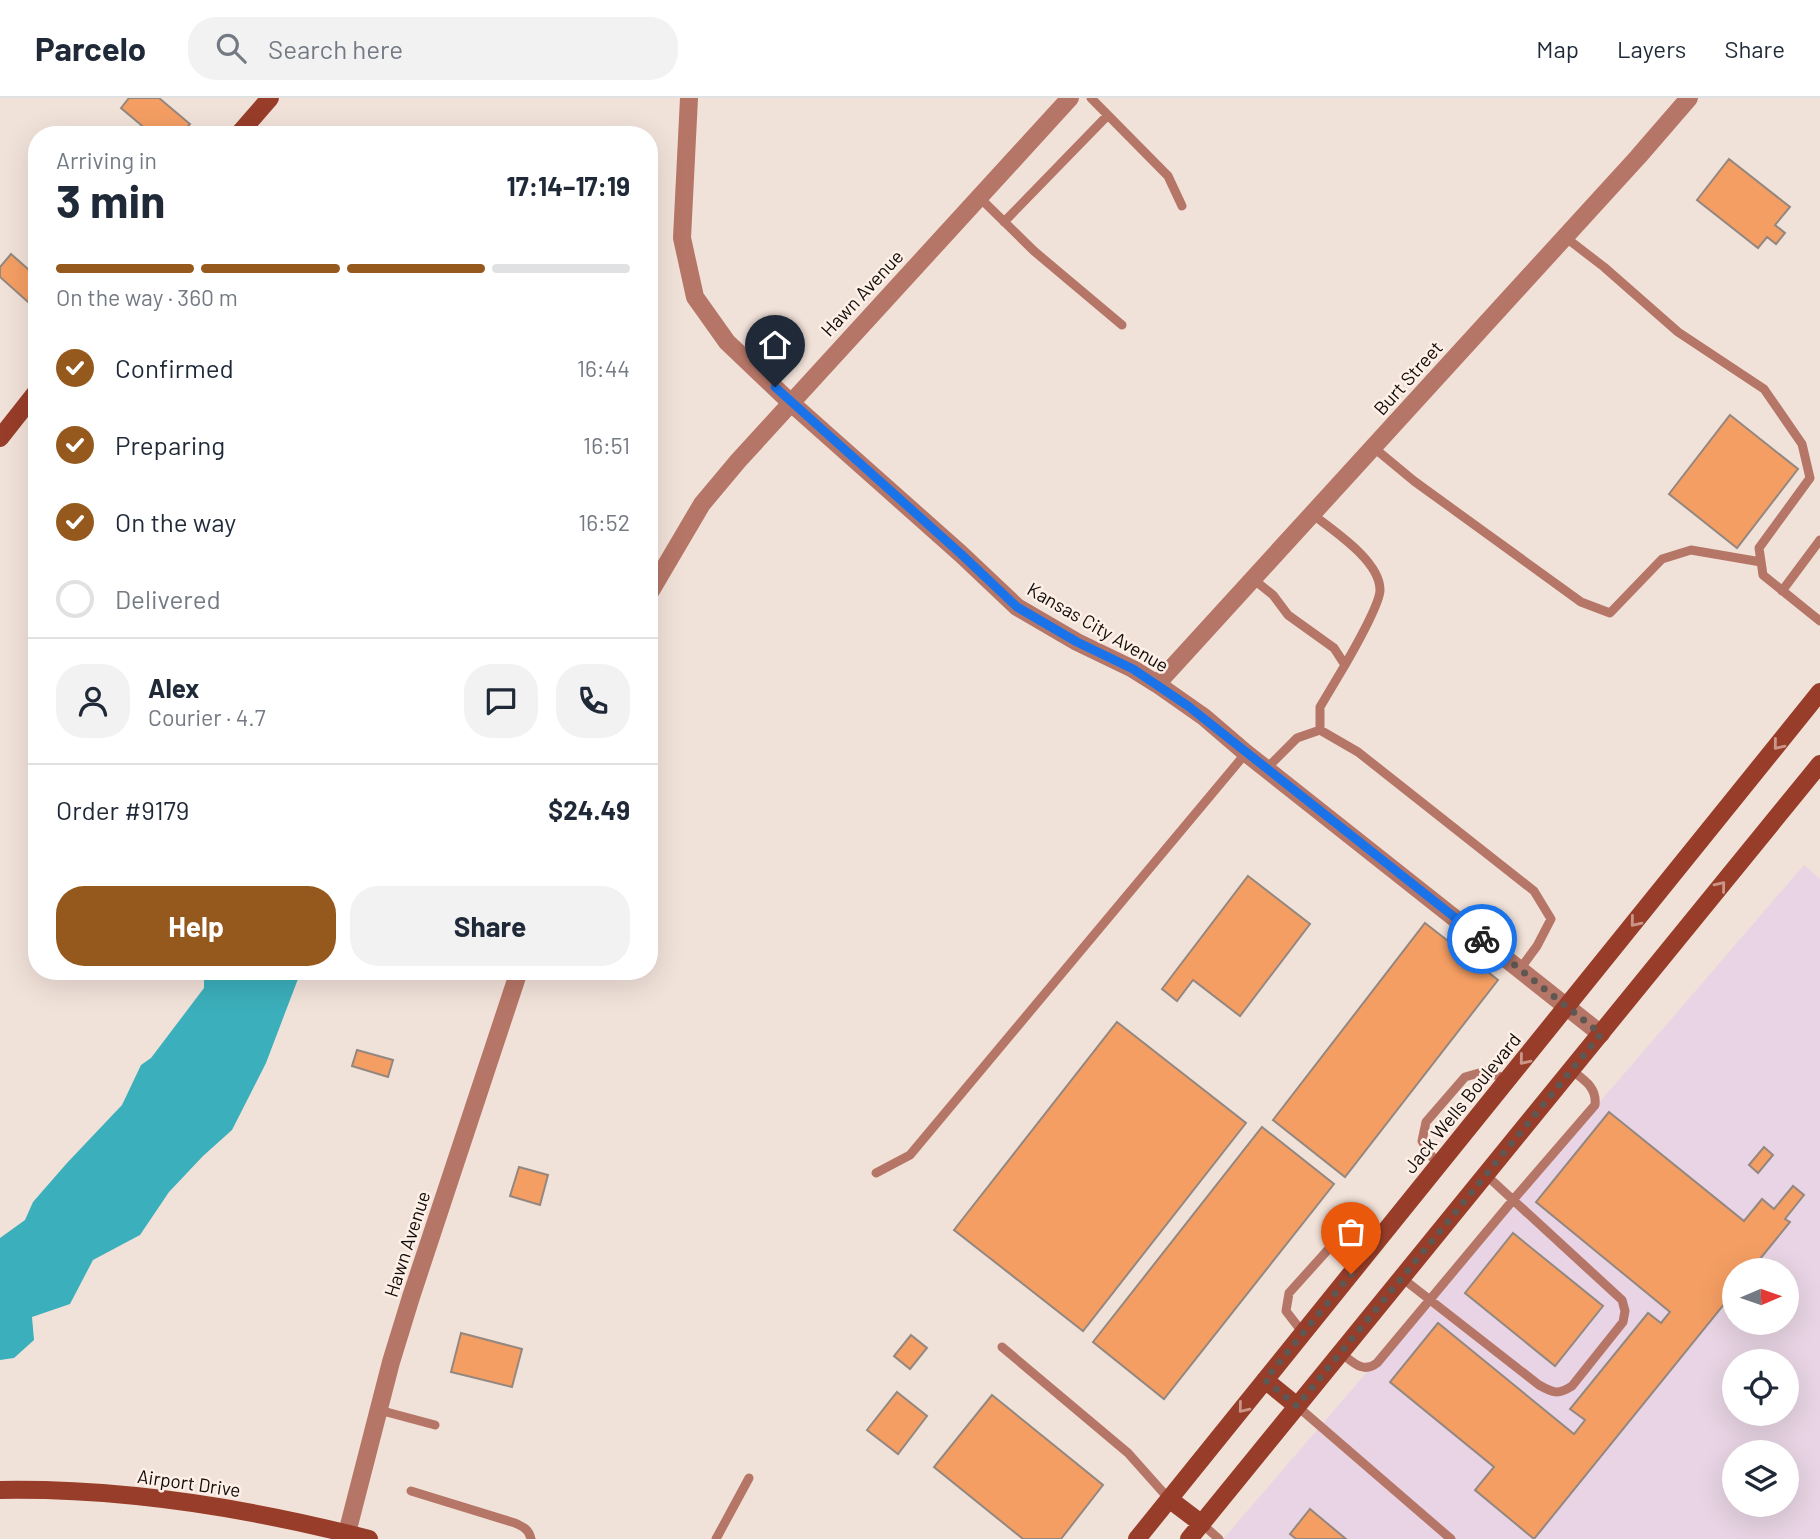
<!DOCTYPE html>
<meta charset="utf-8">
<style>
:root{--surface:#fff;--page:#f2f2f3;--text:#1f2937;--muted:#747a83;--line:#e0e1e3;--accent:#96591d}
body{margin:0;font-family:Barlow,sans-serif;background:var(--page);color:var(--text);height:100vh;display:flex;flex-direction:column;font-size:26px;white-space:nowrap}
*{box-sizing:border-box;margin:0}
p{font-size:23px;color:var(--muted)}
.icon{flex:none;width:38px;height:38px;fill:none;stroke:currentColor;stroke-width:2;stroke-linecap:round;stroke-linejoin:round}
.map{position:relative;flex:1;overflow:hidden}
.drawer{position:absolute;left:28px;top:28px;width:630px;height:854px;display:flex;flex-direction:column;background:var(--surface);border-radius:28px;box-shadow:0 7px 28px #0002}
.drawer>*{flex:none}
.needle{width:46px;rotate:88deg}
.controls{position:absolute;left:1722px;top:1160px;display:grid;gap:14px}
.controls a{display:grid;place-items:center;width:77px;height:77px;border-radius:50%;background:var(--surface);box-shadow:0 7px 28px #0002;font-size:35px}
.pin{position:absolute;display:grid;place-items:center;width:60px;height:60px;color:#fff;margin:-72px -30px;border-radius:50% 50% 50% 0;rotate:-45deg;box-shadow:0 0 7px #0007}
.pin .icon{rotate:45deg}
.courier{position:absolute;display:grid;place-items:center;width:70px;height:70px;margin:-35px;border:5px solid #1a73e8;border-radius:50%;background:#fff;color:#222;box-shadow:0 2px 9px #0007}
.headline em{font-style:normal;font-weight:700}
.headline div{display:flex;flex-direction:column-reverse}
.headline{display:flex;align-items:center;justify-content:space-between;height:119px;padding:0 28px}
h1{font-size:46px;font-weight:700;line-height:52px}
.bar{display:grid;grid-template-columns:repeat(4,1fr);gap:10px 7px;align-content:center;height:84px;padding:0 28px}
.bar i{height:9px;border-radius:5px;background:var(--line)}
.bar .on{background:var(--accent)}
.bar p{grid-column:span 4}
.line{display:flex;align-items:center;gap:18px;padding:0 28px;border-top:2px solid var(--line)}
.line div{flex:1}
.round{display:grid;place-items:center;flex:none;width:74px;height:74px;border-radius:28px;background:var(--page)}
ol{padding:0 28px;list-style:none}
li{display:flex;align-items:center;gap:21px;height:77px}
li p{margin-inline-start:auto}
li .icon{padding:7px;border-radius:50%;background:var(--accent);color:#fff;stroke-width:4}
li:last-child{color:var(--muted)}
li i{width:38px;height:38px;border:4px solid var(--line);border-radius:50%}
.primary-button{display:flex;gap:14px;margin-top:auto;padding:14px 28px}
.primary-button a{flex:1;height:80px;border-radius:28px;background:var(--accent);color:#fff;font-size:28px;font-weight:700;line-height:80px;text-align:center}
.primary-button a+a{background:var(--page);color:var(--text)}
header{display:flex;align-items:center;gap:42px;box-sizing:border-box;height:98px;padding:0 35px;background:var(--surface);border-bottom:2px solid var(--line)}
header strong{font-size:33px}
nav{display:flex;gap:38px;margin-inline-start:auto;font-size:24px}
.search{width:490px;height:63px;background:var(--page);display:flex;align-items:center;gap:18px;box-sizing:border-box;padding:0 24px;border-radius:28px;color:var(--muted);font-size:26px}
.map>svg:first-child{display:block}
.industrial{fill:#e8d4e4;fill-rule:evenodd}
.water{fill:#3bafbb}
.building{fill:#f49e63;stroke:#94877f;stroke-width:2}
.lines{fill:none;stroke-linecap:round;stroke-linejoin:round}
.lane{stroke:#b67667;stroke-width:9}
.street{stroke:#b67667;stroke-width:18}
.secondary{stroke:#983d29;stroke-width:18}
.oneway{stroke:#cb9688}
.done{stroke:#5f5752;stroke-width:7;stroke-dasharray:0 12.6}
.route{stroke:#1a73e8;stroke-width:9}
.labels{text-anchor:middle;stroke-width:5;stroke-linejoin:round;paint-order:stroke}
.street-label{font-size:19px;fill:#100c09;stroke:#feefe7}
</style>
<header>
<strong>Parcelo</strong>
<div class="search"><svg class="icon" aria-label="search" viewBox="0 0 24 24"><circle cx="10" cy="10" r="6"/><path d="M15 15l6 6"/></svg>Search here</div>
<nav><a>Map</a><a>Layers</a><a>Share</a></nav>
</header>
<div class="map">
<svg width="1820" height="1441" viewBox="0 0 1820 1441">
<rect width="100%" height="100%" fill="#f1e2d9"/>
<path class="industrial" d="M1804,767l16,14v660h-597zM1734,1172h53v53h-53zM1734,1264h53v52h-53zM1734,1354h53v53h-53z"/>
<path class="water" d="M204,873h97l-35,92 -34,67 -29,26 -34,36 -29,43 -47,25 -23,44 -38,13 2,23 -20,18 -14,2v-122l25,-18 8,-18 34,-39 55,-58 19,-40 10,-7 53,-70z"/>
<path class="building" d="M129,0h30l31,26 -10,11h-27l-32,-27z
M1729,61l61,48 -15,18 10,8 -9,11 -9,-7 -9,11 -61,-48z
M11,156l26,23v33l-37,-33v-10z
M1730,317l68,54 -61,79 -68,-54z
M1248,778l62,48 -70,92 -47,-36 -16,21 -15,-12z
M1425,825l73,57 -153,197 -72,-57z
M1117,924l129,101 -163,208 -129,-101z
M357,952l36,10 -5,17 -36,-11z
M1609,1014l135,109 18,-22 12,10 19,-23 11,9 -19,24 5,3 -39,48h-17v22l-200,247 -59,-49 19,-23 -104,-85 48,-59 136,111 11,-14 -15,-11 78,-96 13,10 9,-11 -134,-110z
M1262,1029l72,57 -170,215 -71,-57z
M1764,1049l9,8 -15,18 -9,-8z
M519,1069l29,8 -8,30 -30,-9z
M1513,1135l90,73 -48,60 -90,-73z
M461,1235l61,16 -10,38 -61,-15z
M911,1237l16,13 -17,21 -16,-13z
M897,1294l30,24 -29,38 -31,-24z
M992,1297l111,90 -42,54h-38l-89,-72z
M1310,1411l36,30h-50l-6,-5z"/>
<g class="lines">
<path class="lane" d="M1091,0l77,78 14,30
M979,99l55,54 88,74
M1004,124l104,-107
M1565,139l39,30 74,65 86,57 38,55 8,34 -51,70 4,27 57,46
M1373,349l41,34 167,121 29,11 52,-54 29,-9 70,12
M1312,416c22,17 68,47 68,76 0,14 -27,61 -35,75
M1253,481l20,16 15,20 46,33 11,17 -25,42v23
M1782,493l38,-51
M1266,671l31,-31 23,-8 38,22 176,139 17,28 -14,27 -17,23
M1438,1068l-16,-25 4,-19 39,-45 21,-6 22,9
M876,1075l34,-18 336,-402
M1402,1180l137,107c14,8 19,10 33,1l51,-64 2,-11 -3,-11 -136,-125
M1303,1235l-17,-22 3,-18 63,-70 30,12
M1002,1249l126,106 41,46
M1341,1255c12,9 22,21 36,10l136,-163 82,-95c2,-18 -11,-25 -24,-35
M1297,1308l154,133
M379,1312l56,15
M411,1393l104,32c8,4 14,6 16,16
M1202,1426l17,15
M716,1441l33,-61"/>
<path class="street" d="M689,0l-7,140 13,59 32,45 63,60 171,152 56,53 60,35 56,27 24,15 47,33 42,36 355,281
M649,496l53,-90 36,-43 332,-363
M1157,586l481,-527 51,-59
M347,1435l44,-171 20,-65 108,-326"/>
<path class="secondary" d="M238,37l32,-37
M0,340l37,-47
M1265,1282l32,26
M0,1392c125,-2 249,18 369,49
M1169,1401l33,25
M1137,1441l683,-847
M1189,1441l631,-775"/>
</g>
<defs><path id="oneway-chevron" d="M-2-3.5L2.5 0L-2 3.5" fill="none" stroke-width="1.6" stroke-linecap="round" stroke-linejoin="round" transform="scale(1.75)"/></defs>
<g class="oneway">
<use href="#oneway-chevron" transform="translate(1778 647) rotate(129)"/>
<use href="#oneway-chevron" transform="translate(1721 788) rotate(-51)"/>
<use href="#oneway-chevron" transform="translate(1635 824) rotate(129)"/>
<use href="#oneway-chevron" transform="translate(1524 962) rotate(129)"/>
<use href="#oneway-chevron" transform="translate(1243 1310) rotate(129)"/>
</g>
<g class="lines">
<path class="done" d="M1351,1176l-86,106 32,26 304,-372 -119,-95"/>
<path class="route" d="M775,289l186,167 56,53 60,35 56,27 55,37 294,233"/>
</g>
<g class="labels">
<g class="street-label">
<text transform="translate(862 195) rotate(-47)" y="7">Hawn Avenue</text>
<text transform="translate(1408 280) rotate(-48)" y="7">Burt Street</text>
<text transform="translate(1098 529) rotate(30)" y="7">Kansas City Avenue</text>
<text transform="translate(1462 1005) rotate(-51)" y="7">Jack Wells Boulevard</text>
<text transform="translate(407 1146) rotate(-72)" y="7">Hawn Avenue</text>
<text transform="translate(189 1385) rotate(8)" y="7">Airport Drive</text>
</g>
</g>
</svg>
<div class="controls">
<a><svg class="needle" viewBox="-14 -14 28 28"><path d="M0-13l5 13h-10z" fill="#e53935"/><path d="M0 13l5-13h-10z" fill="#747a83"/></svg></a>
<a><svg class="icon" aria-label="locate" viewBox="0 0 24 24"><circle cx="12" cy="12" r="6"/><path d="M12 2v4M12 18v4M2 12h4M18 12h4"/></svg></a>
<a><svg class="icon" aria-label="layers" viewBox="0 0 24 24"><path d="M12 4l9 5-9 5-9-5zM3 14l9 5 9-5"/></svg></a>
</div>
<div class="pin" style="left:1351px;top:1176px;background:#ea580c"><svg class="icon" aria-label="bag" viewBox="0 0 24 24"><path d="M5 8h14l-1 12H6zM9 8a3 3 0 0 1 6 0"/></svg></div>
<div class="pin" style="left:775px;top:289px;background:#1f2937"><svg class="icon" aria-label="home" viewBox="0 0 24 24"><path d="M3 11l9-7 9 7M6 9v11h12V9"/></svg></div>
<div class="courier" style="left:1482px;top:841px"><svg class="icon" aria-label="bike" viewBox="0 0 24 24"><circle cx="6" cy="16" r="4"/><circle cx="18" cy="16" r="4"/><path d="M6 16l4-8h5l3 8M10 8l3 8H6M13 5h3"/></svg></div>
<section class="drawer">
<div class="headline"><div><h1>3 min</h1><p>Arriving in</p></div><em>17:14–17:19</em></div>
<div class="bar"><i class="on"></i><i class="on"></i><i class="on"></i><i></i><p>On the way · 360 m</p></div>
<ol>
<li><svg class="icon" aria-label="check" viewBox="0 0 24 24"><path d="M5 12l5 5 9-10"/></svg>Confirmed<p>16:44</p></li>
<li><svg class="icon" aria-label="check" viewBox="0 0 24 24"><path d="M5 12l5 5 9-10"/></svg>Preparing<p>16:51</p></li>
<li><svg class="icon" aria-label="check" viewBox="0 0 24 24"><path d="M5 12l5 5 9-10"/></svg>On the way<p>16:52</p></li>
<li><i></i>Delivered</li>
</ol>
<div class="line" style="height:126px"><a class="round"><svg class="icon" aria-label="person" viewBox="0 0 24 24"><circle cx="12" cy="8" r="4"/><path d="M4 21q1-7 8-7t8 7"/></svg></a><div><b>Alex</b><p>Courier · 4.7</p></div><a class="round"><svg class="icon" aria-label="chat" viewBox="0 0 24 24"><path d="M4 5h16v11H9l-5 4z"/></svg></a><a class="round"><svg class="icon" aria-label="phone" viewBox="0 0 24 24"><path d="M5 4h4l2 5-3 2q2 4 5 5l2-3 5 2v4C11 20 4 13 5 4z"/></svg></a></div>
<div class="line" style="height:91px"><div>Order #9179</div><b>$24.49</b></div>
<div class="primary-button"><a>Help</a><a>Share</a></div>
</section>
</div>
